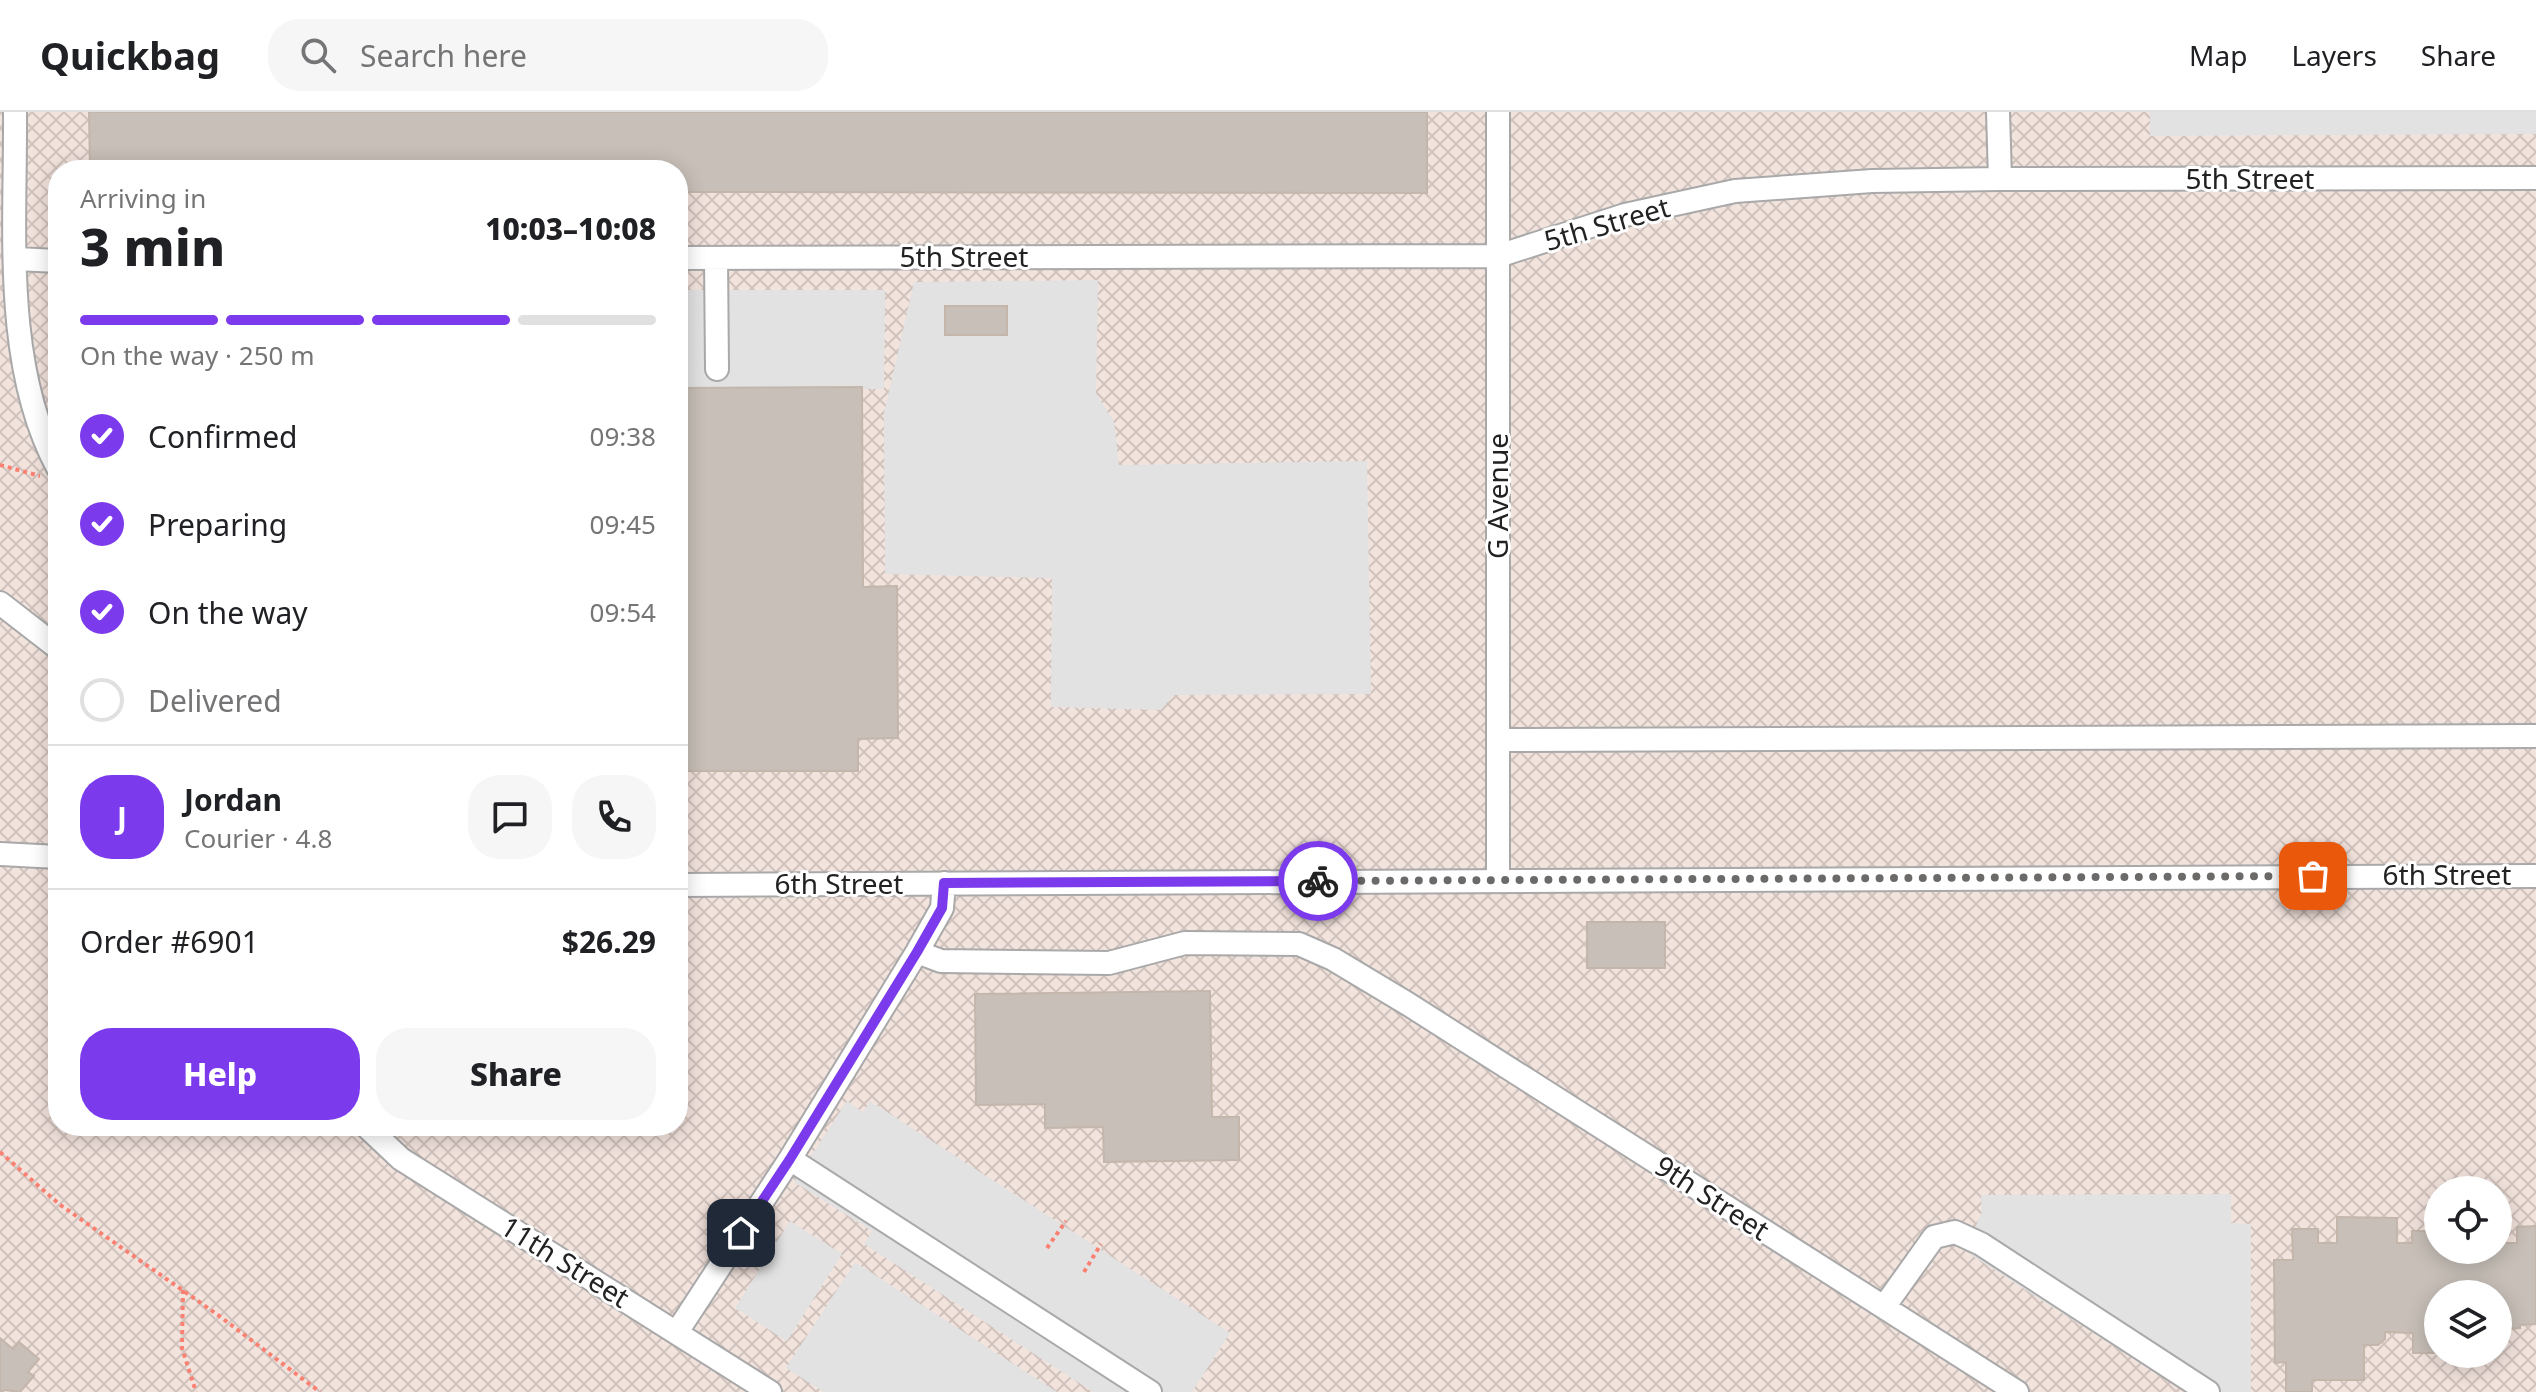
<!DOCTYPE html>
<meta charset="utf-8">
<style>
:root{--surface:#fff;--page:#f6f6f6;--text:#202124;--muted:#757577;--line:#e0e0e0;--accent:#7c3aed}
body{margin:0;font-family:"Noto Sans",sans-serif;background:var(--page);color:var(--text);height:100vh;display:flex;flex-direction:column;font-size:30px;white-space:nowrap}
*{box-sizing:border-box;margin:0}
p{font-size:26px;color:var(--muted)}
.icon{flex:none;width:44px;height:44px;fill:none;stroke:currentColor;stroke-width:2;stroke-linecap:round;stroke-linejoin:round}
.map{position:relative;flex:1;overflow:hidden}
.details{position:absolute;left:48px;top:48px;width:640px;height:976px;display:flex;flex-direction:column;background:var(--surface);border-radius:32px;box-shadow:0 4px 20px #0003}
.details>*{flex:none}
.fabs{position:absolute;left:2424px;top:1064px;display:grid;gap:16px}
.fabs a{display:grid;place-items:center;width:88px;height:88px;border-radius:50%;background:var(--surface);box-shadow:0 4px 20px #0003;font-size:40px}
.pin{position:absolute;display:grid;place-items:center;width:68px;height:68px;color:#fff;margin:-34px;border-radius:16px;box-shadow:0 4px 12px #0006}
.courier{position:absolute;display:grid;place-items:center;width:80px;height:80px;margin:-40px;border:6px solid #7c3aed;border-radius:50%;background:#fff;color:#222;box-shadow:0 2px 10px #0007}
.head em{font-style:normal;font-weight:800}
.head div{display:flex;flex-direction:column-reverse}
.head{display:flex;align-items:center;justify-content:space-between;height:136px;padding:0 32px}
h1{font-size:52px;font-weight:800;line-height:60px}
.bar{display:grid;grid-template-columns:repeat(4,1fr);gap:12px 8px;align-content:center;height:96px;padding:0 32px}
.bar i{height:10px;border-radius:6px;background:var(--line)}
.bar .selected{background:var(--accent)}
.bar p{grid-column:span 4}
.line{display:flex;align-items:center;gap:20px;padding:0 32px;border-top:2px solid var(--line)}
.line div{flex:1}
.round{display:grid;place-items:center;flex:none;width:84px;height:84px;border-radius:32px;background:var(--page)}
ol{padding:0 32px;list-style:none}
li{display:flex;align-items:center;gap:24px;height:88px}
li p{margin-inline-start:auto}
li .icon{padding:8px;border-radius:50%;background:var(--accent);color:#fff;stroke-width:4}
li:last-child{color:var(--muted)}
li i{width:44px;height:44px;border:4px solid var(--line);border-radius:50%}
.primary-button{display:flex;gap:16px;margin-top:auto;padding:16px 32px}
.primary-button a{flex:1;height:92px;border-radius:32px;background:var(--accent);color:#fff;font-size:32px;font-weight:800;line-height:92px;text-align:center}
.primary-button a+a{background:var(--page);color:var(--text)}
header{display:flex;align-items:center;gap:48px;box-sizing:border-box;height:112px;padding:0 40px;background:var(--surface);border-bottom:2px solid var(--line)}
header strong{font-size:38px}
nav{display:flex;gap:44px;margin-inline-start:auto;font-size:28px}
.search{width:560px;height:72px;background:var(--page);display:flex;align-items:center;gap:20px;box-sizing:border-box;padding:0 28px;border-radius:32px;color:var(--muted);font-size:30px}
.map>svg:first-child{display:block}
.military{fill:url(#military-cross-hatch);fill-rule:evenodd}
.parking{fill:#e2e2e2}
.building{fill:#c7bfb8;stroke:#c4b6ab;stroke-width:2}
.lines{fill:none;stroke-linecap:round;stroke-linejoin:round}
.minor-casing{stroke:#a9a9a9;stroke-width:26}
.path{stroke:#fa8072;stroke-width:4;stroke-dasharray:4 4;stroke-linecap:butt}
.minor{stroke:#fff;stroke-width:22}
.done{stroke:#6b6a68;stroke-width:8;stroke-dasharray:0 14.4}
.route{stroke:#7c3aed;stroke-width:10}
.labels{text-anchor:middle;stroke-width:6;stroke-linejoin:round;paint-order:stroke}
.street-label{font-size:28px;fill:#222;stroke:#fff}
</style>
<header>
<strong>Quickbag</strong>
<div class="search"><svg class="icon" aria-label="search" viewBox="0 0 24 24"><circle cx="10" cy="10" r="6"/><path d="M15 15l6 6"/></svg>Search here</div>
<nav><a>Map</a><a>Layers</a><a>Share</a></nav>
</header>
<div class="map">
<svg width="2536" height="1280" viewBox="0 0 2536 1280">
<defs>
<pattern id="military-cross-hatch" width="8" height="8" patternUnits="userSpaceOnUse" patternTransform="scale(2)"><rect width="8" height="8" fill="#f3e3dd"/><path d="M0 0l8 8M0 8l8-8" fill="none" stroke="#d0c2bd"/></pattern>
</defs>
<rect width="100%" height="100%" fill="#f2efe9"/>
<path class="military" d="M0,0h2536v1280h-2536zM58,58h620v956h-620zM2438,1078h60v60h-60zM2438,1182h60v60h-60z"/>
<path class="parking" d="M2150,0h386v22l-386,2z
M1098,168l-2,113 18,29 5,43 248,-4 4,233 -198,1 -12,15 -110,-3 1,-129 -167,-4 -1,-161 30,-131z
M678,178h207l-1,99 -206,-1z
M847,989l16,11 7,-11 360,232 -38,59h-99l-229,-148 8,-13 -78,-49z
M2231,1082v29l20,1v168h-66l-220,-141 17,-39 -1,-17z
M790,1109l52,33 -55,87 -52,-33z
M855,1150l202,130h-233l-38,-24z"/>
<path class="building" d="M89,0h1338v81l-749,-1v-22h-588z
M945,194h62v29h-62z
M862,275l1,200 34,-1 1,152 -40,1v32h-180v-383z
M1587,810h78v46h-78z
M1210,879l2,126h27v43l-135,2 -1,-35 -58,1v-24l-69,1 -1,-111z
M2337,1105l60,1v25h15v-12h26v19h60v-7h19v-16l19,-1v98l-16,1v3l-22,2v-36h-60v59h-25v-20l-28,-1v7l-7,6h-14v35h-52v12h-26v-30l-11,1 -1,-103h19l-1,-31h26v14h19z
M0,1226l13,11 6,-7 20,17 -11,13 6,4 -14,16 -15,-2 -5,2z
M2453,1242h31l-1,7 -30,1z"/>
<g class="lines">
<g class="minor-casing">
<path id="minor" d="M15,0c1,113 -13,253 43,356
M1498,0v768
M1998,0l2,67
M678,146l820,-2 127,-41 110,-24 137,-10 128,-2 536,-1
M716,146l1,111
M16,147l42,2
M0,491l58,45
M1498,628l1038,-4
M0,742l58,3
M678,773l1858,-9
M917,840l24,9 168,2 76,-20 114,1 34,15 75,45 609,388
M366,1014l35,33 369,233
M790,1047l360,233
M1884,1195l50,-70 21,-5 26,12 227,148
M677,1220l113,-173 127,-207 25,-44 2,-25"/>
</g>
<path class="path" d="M0,353l40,11
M0,1040l59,52 159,111 102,77
M1047,1136l19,-27
M1084,1160l17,-28
M183,1178l-1,58 14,44"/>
<use href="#minor" class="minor"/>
</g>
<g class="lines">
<path class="done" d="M1318,769l995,-5"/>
<path class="route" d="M741,1121l49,-74 127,-207 25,-44 2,-25 374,-2"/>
</g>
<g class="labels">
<g class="street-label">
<text x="2250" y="77">5th Street</text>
<text transform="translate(1607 112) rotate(-16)" y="10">5th Street</text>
<text x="964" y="155">5th Street</text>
<text transform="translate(1498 384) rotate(-90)" y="10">G Avenue</text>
<text x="2447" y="773">6th Street</text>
<text x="839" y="782">6th Street</text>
<text transform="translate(1712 1086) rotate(33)" y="10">9th Street</text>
<text transform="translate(565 1150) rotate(32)" y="10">11th Street</text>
</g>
</g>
</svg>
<div class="fabs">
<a><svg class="icon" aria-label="locate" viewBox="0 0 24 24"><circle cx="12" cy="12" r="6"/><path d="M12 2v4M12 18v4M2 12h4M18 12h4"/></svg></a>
<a><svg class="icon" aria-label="layers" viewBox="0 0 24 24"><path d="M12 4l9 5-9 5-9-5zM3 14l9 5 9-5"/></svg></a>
</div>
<div class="pin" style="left:2313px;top:764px;background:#ea580c"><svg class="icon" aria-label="bag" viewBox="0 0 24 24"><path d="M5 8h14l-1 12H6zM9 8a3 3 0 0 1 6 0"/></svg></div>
<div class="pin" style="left:741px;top:1121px;background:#1f2937"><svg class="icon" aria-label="home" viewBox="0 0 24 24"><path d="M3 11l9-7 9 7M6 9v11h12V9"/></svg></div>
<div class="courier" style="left:1318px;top:769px"><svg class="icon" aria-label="bike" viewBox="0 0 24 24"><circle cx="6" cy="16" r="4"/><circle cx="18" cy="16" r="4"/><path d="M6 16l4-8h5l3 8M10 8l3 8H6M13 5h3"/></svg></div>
<section class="details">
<div class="head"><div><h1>3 min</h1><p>Arriving in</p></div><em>10:03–10:08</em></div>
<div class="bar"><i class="selected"></i><i class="selected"></i><i class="selected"></i><i></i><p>On the way · 250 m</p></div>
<ol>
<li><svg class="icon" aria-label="check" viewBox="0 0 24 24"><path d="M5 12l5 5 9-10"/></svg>Confirmed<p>09:38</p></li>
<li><svg class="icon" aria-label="check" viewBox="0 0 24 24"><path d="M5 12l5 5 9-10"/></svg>Preparing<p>09:45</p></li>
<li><svg class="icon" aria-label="check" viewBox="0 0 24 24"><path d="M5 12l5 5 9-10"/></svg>On the way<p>09:54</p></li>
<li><i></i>Delivered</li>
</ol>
<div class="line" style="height:144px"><b class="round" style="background:var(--accent);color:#fff">J</b><div><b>Jordan</b><p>Courier · 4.8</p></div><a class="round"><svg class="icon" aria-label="chat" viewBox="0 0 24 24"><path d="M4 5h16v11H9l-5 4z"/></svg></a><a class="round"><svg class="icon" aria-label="phone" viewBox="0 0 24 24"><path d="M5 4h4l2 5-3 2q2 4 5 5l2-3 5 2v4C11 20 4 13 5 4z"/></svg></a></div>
<div class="line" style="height:104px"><div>Order #6901</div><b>$26.29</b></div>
<div class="primary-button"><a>Help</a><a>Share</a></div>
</section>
</div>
